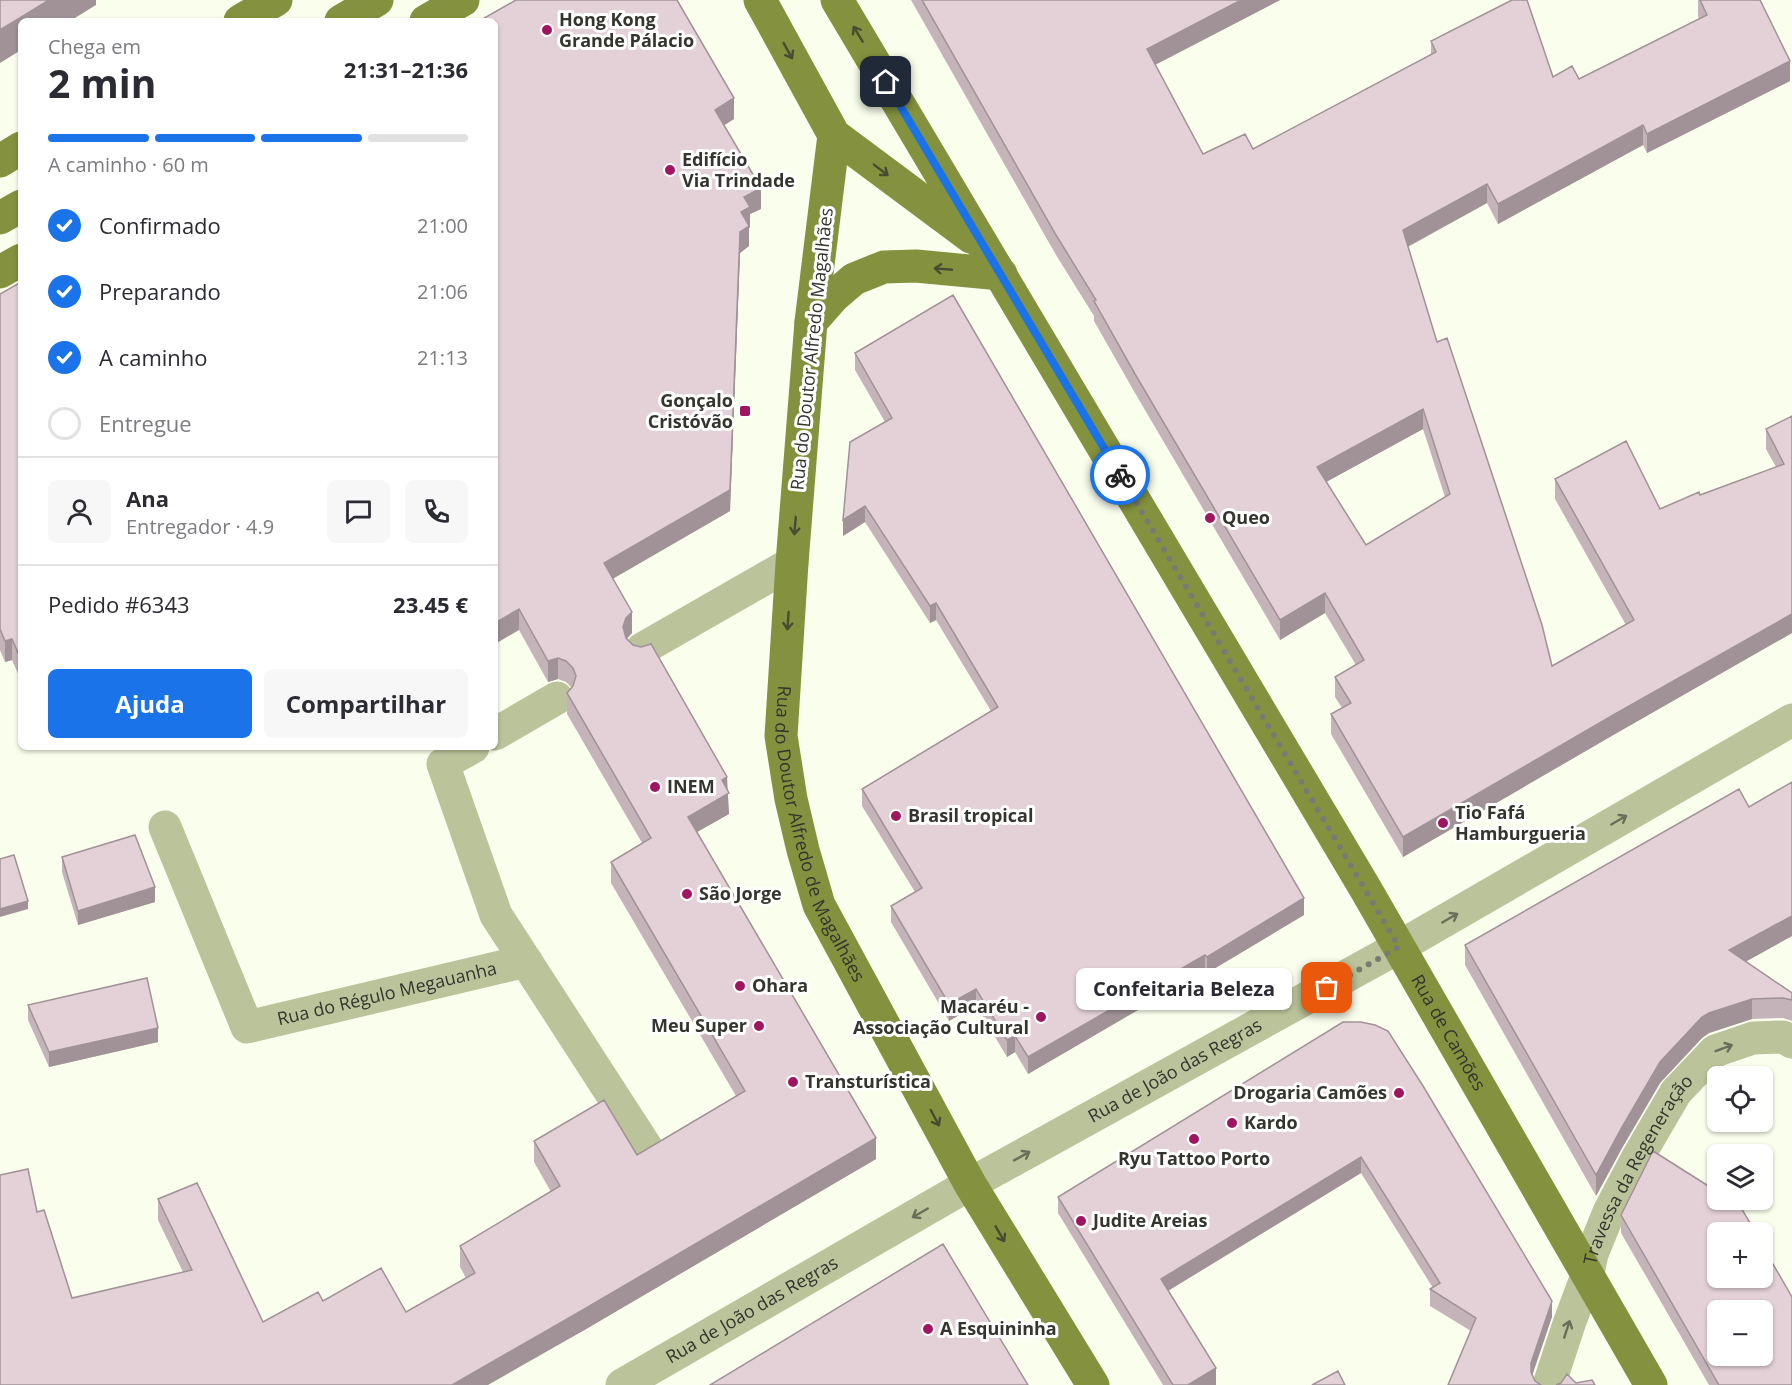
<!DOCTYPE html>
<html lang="pt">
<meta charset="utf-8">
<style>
:root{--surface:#fff;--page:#f7f7f7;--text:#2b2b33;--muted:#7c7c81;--line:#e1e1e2;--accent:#1a73e8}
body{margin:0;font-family:"Open Sans",sans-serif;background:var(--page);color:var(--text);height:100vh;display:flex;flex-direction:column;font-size:22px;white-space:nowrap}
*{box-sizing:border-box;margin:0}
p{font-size:20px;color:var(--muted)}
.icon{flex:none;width:33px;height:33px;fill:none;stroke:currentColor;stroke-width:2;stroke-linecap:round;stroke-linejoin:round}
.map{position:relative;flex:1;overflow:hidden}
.side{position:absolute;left:18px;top:18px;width:480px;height:732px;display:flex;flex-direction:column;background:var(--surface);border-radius:9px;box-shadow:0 2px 4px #0004}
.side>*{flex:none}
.fabs{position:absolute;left:1707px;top:1066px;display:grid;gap:12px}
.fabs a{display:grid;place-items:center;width:66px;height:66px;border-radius:9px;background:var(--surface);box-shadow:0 2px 4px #0004;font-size:30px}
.pin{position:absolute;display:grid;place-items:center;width:51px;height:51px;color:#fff;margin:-26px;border-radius:12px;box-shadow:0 3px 9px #0006}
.courier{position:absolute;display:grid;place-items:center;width:60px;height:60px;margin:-30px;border:4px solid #1a73e8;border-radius:50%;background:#fff;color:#222;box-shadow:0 2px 8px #0007}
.bubble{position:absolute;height:42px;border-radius:9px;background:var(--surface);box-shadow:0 2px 4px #0004;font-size:20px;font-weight:700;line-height:42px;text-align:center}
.overview em{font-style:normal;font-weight:700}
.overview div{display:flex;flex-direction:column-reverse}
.overview{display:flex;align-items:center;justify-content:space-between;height:102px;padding:0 30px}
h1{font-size:39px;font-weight:700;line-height:45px}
.bar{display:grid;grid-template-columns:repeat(4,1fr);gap:9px 6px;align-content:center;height:72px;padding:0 30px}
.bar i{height:8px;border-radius:4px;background:var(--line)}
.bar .on{background:var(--accent)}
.bar p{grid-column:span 4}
.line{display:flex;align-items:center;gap:15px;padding:0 30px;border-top:2px solid var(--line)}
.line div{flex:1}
.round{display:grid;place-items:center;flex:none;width:63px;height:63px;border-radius:9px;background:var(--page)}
ol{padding:0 30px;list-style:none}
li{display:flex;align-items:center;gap:18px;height:66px}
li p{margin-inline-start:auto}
li .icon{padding:6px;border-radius:50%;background:var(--accent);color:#fff;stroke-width:4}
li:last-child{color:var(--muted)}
li i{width:33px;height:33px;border:3px solid var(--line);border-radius:50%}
.action{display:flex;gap:12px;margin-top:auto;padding:12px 30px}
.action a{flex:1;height:69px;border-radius:9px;background:var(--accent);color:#fff;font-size:24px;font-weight:700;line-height:69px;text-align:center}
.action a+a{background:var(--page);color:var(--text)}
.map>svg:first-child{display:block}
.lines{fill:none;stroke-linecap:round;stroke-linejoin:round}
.minor{stroke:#bac399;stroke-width:33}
.major{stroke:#84923f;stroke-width:33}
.wall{fill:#c4b4ba;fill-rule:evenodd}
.shaded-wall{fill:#a09297}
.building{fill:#e4d1d8;stroke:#a09297;stroke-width:1.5;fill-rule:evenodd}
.oneway{stroke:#484c33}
.oneway2{stroke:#6a6e59}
.done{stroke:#797b72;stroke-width:6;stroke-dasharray:0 10.8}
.route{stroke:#1a73e8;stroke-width:8}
.poi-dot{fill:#a0155f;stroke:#fff;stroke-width:2}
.labels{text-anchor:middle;stroke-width:6;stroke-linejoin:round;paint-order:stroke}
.poi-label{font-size:18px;font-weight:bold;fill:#34352f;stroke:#fff;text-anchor:start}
.street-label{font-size:18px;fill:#34352f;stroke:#fff}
</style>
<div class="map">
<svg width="1792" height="1385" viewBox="0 0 1792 1385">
<rect width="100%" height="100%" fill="#fafeed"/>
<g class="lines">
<g class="minor">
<path d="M642,649l150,-86"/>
<path d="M495,734l62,-36"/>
<path d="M473,747l-30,17 53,151 150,232"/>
<path id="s1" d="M165,827l82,200 279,-66"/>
<path id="s2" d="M622,1385l348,-201 429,-237 393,-227"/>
<path id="s3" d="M1549,1385l20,-61 19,-51 4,-19 17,-42 29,-55 38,-65 39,-41 38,-13 30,-1 9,5"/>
</g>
<g class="major">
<path d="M760,0l74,135 137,102"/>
<path id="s4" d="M837,0l528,888 286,497"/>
<path d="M240,21l36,-21"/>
<path d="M341,21l36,-21"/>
<path d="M426,21l37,-21"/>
<path id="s5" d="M834,135l-23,187 -19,241 -11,173 10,63 12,51 16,55 151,279 123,201"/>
<path d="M0,161l21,-13"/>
<path d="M0,218l21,-12"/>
<path d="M0,272l21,-12"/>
<path d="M811,322l22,-25 21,-18 30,-12 32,-1 85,8"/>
</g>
</g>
<path class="wall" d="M911,0h369l-125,65 48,89 50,-5 178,-94v-14l122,36 26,2 120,-60 -1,-3v-16h2l90,81 -143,72 -4,-8 -145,79 -11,-21 -79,44 29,95 115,324 74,-41 -71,-126v-20l105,30 116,-42 -10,-18v-20l26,-13v217l-177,101 -212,123 -72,-123v-20l11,-6 -7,-11v-20l21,-12 -31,-52 -45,27 -145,-247 -41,-72v-5l-38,-61zM1423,429l22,68 -79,48 -40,-63z
M495,21l239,98 -10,6 37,84 -11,5v13l-1,1v18l-9,7 -10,258 -117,67 19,55 -5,6 100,152 2,23 -32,18 179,327 -295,173 -581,53 37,-173 35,86 111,-26 -25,-52v-21l105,123 60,-21 83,11 60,-34 -6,-11v-21l91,-54 -17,-30v-21l103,14 99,-59 -125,-213v-21l31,-19 -75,-129v-21l5,-5 -6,-6 -8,-3 -10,3 -29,-52z
M21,282l-2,394 -7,-16 -7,2 -5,-12v-356z
M855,353l449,562 -97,58 -2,-2 -177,103 -13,-22 -8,5 -31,-52 -27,16 -58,-99v-16l24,-14 -53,-86v-17l129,-78 -55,-91 -6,3 -65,-101 -22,14 42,-114 -30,-52z
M1792,782v154l-46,25 46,32v28l-9,-3 -31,1 -43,14 -7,5 -42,45 -38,65 -26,48 -131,-231v-20l284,-138z
M62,857l93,45 -77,23 -16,-53z
M28,1005l130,37 -109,25 -21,-47z
M1343,1022l209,295 -103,67 22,-53 -41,-25v-17l3,-1 -72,-115 -193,118 48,94h-53l-105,-172v-16z
M1621,1215l171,170h-83l-88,-152z"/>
<path class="shaded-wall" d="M49,0h47v5l-26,16h-49v29l-21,13v-33z
M1241,0h39l-133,69v-20z
M1790,61v20l-143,72v-19z
M734,98v21l-19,12v-21z
M1643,125v20l-145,79v-20z
M1487,184v19l-84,46v-19z
M761,188v21l-11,5v13l-1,1v18l-9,7 -10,258 -126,73v-21l136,-331 1,-20 3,-15z
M1423,409v20l-106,58v-20z
M865,506v16l-22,14v-16z
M1325,593v20l-45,27v-20z
M936,603v17l-6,3v-17z
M519,609v21l-24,14v-21z
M632,612v21l-6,6 -3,-12 3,-9z
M1792,614v19l-177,101 -212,123v-20l212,-123z
M12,639v21l-7,2v-21z
M19,655h2v21h-2z
M558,658v21l-10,3v-21z
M727,777l2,37 -41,23v-20l34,-37z
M155,887v15l-77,23v-14z
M1304,898v17l-97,58v-16z
M28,901v8l-28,8v-8z
M1792,916v20l-63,35v-21z
M1205,955v16l-177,103v-17z
M976,989v16l-27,16v-17z
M1752,999v20l-43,14 -7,5 -42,45 -38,65 -26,48v-21l26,-48 38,-65 42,-45 7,-4z
M158,1028v14l-109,25v-15z
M1015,1036v16l-8,5v-17z
M876,1138v21l-295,173 -93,53h-36z
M1361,1157v16l-200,122v-16z
M1552,1301v16l-21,62v6v-22z
M1216,1368v17h-28z"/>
<path class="building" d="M0,0h49l-49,30z
M516,0h161l57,98 -19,12 46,78 -17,9 6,10 -9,5 8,14 -9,6 -10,258 -126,73 28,49 -6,6 -3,9 3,11 7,7 8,2 10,-3 76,133 -5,3 7,13 -41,24 188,321 -295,173 -129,74h-452v-210l28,-6 9,43 7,-2 28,88 120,-28 -34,-71 39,-16 66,139 55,-30 5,9 58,-33 25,44 69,-39 -15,-27 100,-60 -26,-45 70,-41 33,55 108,-64 -134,-229 40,-24 -84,-145 6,-7 3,-10 -3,-8 -7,-7 -8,-3 -10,3 -29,-52 -24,14v-602h-16z
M922,0h319l-94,49 56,105 42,-20 8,15 183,-97 -5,-11 81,-41h15l26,77 19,-11 7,13 128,-64 -7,-15h60l30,61 -143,73 -4,-9 -145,79 -11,-20 -84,46 34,112 10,-4 95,287 10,41 82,-46 -79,-141 71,-38 34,68 39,-17 1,3 84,-31 -18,-35 26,-13v198l-177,100 -212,123 -72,-123 20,-11 -16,-26 29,-17 -39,-67 -45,27 -145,-246 -41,-73 2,-1 -40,-65zM1423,409l27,85 -84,51 -49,-78z
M21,282v373h-2l-7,-16 -7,2 -5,-12v-335z
M953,295l351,603 -97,59 -2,-2 -177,102 -13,-21 -8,4 -31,-51 -27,15 -58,-98 31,-18 -60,-99 136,-82 -62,-104 -6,3 -65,-100 -22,14 7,-78 42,-24 -37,-65z
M1792,782v134l-63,34 63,43v7l-9,-2 -31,1 -43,14 -7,4 -42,45 -38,65 -26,48 -131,-230 274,-156 10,18z
M135,835l20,52 -77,24 -16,-54z
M14,855l14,46 -28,8v-50z
M147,978l11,50 -109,24 -21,-47z
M1343,1022h18l14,3 13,6 35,55 129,215 -21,62v9l4,9 6,4h-93l28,-67 -46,-29 10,-6 -79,-126 -200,122 55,89 -28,17h-15l-115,-188z
M1653,1151l65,41v8h13l9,6 16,27h-38v45h44v-33l30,52v88h-73l-98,-170zM1718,1311h44v45h-44z
M943,1244l85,141h-318z
M1338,1371l7,14h-33z
M1567,1374l9,9 16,-3 3,5h-39l5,-2z"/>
<defs><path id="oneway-shaft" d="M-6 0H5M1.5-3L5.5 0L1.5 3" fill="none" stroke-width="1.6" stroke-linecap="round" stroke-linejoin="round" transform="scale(1.5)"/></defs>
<g class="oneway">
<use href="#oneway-shaft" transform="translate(858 34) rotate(-121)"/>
<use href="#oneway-shaft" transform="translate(788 51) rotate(61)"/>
<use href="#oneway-shaft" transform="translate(881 170) rotate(37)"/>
<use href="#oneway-shaft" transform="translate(943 269) rotate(-175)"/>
<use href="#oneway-shaft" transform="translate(795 526) rotate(95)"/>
<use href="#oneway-shaft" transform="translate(788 621) rotate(94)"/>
<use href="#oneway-shaft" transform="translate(935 1118) rotate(62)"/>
<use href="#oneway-shaft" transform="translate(1000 1234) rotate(60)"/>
</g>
<g class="oneway2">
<use href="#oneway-shaft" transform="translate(1619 820) rotate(-30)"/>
<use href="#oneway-shaft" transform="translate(1450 918) rotate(-30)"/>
<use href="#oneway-shaft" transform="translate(1724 1048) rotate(-20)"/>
<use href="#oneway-shaft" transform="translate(1022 1156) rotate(-29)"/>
<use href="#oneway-shaft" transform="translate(920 1213) rotate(150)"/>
<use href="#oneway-shaft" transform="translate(1567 1329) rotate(-72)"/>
</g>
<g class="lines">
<path class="done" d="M1120,475l279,472 -72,41"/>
<path class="route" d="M886,82l234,393"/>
</g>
<g class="poi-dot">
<circle cx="547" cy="30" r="6"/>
<circle cx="670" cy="170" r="6"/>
<rect x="739" y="405" width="12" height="12" rx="3"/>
<circle cx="1210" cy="518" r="6"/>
<circle cx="655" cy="787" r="6"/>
<circle cx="896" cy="816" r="6"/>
<circle cx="1443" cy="823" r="6"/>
<circle cx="687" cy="894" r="6"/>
<circle cx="740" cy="986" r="6"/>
<circle cx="1041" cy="1017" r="6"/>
<circle cx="759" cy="1026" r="6"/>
<circle cx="793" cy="1082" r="6"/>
<circle cx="1399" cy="1093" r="6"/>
<circle cx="1232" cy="1123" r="6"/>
<circle cx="1194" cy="1139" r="6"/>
<circle cx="1081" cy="1221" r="6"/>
<circle cx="928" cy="1329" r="6"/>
</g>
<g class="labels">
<g class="poi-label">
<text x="559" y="26">Hong Kong<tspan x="559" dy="21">Grande Pálacio</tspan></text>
<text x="682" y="166">Edifício<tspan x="682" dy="21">Via Trindade</tspan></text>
<text x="733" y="407" text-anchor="end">Gonçalo<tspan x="733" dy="21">Cristóvão</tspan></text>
<text x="1222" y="524">Queo</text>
<text x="667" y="793">INEM</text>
<text x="1455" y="819">Tio Fafá<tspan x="1455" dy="21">Hamburgueria</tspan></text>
<text x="908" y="822">Brasil tropical</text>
<text x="699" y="900">São Jorge</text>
<text x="752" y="992">Ohara</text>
<text x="1029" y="1013" text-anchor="end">Macaréu -<tspan x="1029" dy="21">Associação Cultural</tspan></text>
<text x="747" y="1032" text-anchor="end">Meu Super</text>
<text x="805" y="1088">Transturística</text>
<text x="1387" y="1099" text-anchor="end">Drogaria Camões</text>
<text x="1244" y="1129">Kardo</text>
<text x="1194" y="1165" text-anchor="middle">Ryu Tattoo Porto</text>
<text x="1093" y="1227">Judite Areias</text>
<text x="940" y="1335">A Esquininha</text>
</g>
<g class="street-label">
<text transform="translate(812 349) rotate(-84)" y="6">Rua do Doutor Alfredo Magalhães</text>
<text dy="6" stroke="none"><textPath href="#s5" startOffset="708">Rua do Doutor Alfredo de Magalhães</textPath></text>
<text dy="6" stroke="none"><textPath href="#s1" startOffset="360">Rua do Régulo Megauanha</textPath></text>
<text dy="6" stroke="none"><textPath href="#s4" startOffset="1200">Rua de Camões</textPath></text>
<text dy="6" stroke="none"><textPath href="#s2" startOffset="636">Rua de João das Regras</textPath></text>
<text dy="6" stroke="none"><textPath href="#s3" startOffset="234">Travessa da Regeneração</textPath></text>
<text dy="6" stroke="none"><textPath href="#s2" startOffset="150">Rua de João das Regras</textPath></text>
</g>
</g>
</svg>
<div class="fabs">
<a><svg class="icon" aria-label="locate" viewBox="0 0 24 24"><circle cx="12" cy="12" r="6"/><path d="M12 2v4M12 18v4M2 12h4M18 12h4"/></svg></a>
<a><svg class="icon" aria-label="layers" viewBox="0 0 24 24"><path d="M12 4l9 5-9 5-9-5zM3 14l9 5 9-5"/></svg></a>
<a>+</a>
<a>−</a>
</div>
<div class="pin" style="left:1327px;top:988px;background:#ea580c"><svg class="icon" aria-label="bag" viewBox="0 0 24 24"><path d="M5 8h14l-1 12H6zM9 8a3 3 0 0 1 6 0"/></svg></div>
<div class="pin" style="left:886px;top:82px;background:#1f2937"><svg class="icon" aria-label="home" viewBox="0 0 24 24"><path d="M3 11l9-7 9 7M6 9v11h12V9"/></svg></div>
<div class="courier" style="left:1120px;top:475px"><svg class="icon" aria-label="bike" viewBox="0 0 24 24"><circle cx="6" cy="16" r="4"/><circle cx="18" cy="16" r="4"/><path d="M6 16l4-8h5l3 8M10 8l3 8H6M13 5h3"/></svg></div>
<div class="bubble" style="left:1076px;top:968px;width:216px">Confeitaria Beleza</div>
<section class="side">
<div class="overview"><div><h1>2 min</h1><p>Chega em</p></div><em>21:31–21:36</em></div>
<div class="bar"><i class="on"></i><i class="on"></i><i class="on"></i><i></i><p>A caminho · 60 m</p></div>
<ol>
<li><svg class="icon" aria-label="check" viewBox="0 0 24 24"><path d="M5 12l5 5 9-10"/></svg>Confirmado<p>21:00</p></li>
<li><svg class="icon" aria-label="check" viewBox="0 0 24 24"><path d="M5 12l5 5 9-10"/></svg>Preparando<p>21:06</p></li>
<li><svg class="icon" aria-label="check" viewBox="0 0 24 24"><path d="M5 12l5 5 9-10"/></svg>A caminho<p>21:13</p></li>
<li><i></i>Entregue</li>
</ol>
<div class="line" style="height:108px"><a class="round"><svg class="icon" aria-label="person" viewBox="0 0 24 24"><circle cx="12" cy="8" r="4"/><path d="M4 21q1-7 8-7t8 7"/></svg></a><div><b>Ana</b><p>Entregador · 4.9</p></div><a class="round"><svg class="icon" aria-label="chat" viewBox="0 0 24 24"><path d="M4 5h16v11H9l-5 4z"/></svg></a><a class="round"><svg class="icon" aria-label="phone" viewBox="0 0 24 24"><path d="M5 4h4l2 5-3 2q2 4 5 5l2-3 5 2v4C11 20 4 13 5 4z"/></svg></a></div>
<div class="line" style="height:78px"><div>Pedido #6343</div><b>23.45 €</b></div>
<div class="action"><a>Ajuda</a><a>Compartilhar</a></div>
</section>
</div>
